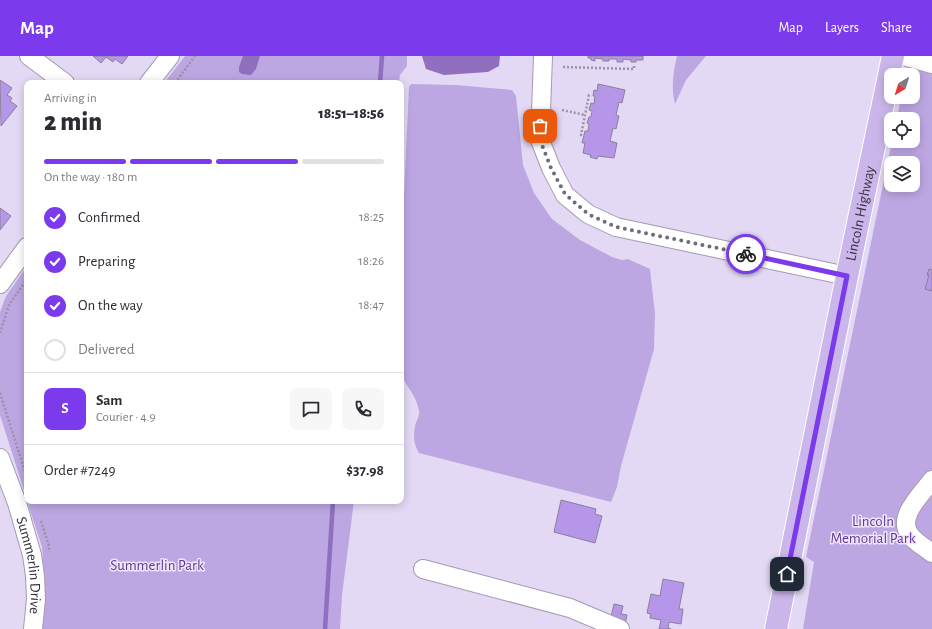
<!DOCTYPE html>
<meta charset="utf-8">
<style>
:root{--surface:#fff;--page:#f7f7f7;--text:#2b2b33;--muted:#7c7c81;--line:#e1e1e2;--accent:#7c3aed}
body{margin:0;font-family:"Alegreya Sans",sans-serif;background:var(--page);color:var(--text);height:100vh;display:flex;flex-direction:column;font-size:15px;white-space:nowrap}
*{box-sizing:border-box;margin:0}
p{font-size:13px;color:var(--muted)}
.icon{flex:none;width:22px;height:22px;fill:none;stroke:currentColor;stroke-width:2;stroke-linecap:round;stroke-linejoin:round}
.map{position:relative;flex:1;overflow:hidden}
.details{position:absolute;left:24px;top:24px;width:380px;height:424px;display:flex;flex-direction:column;background:var(--surface);border-radius:8px;box-shadow:0 2px 10px #0003}
.details>*{flex:none}
.needle{width:26px;rotate:218deg}
.fabs{position:absolute;left:884px;top:12px;display:grid;gap:8px}
.fabs a{display:grid;place-items:center;width:36px;height:36px;border-radius:8px;background:var(--surface);box-shadow:0 2px 10px #0003;font-size:20px}
.pin{position:absolute;display:grid;place-items:center;width:34px;height:34px;color:#fff;margin:-17px;border-radius:8px;box-shadow:0 2px 6px #0006}
.courier{position:absolute;display:grid;place-items:center;width:40px;height:40px;margin:-20px;border:3px solid #7c3aed;border-radius:50%;background:#fff;color:#222;box-shadow:0 1px 5px #0007}
.overview em{font-style:normal;font-weight:800}
.overview div{display:flex;flex-direction:column-reverse}
.overview{display:flex;align-items:center;justify-content:space-between;height:68px;padding:0 20px}
h1{font-size:26px;font-weight:800;line-height:30px}
.bar{display:grid;grid-template-columns:repeat(4,1fr);gap:6px 4px;align-content:center;height:48px;padding:0 20px}
.bar i{height:5px;border-radius:3px;background:var(--line)}
.bar .selected{background:var(--accent)}
.bar p{grid-column:span 4}
.line{display:flex;align-items:center;gap:10px;padding:0 20px;border-top:1px solid var(--line)}
.line div{flex:1}
.round{display:grid;place-items:center;flex:none;width:42px;height:42px;border-radius:8px;background:var(--page)}
ol{padding:0 20px;list-style:none}
li{display:flex;align-items:center;gap:12px;height:44px}
li p{margin-inline-start:auto}
li .icon{padding:4px;border-radius:50%;background:var(--accent);color:#fff;stroke-width:4}
li:last-child{color:var(--muted)}
li i{width:22px;height:22px;border:2px solid var(--line);border-radius:50%}
header{display:flex;align-items:center;gap:24px;box-sizing:border-box;height:56px;padding:0 20px;background:var(--accent);color:#fff}
header strong{font-size:19px}
nav{display:flex;gap:22px;margin-inline-start:auto;font-size:14px}
.map>svg:first-child{display:block}
.green{fill:#bda7e3;fill-rule:evenodd}
.water{fill:#8f6fbe}
.lines{fill:none;stroke-linecap:round;stroke-linejoin:round}
.stream{stroke:#8f6fbe;stroke-width:4.5}
.building{fill:#b696e8;stroke:#8a819a}
.minor-casing{stroke:#a39ab4;stroke-width:20}
.major-casing{stroke:#fff;stroke-width:24}
.path{stroke:#9a92a6;stroke-width:2.5;stroke-dasharray:2 2;stroke-linecap:butt}
.minor{stroke:#fff;stroke-width:18}
.major{stroke:#cbb6eb;stroke-width:22}
.done{stroke:#716a7a;stroke-width:4;stroke-dasharray:0 7.2}
.route{stroke:#7c3aed;stroke-width:5}
.labels{text-anchor:middle;stroke-width:3;stroke-linejoin:round;paint-order:stroke}
.street-label{font-size:15px;fill:#332f39;stroke:#efe8fd}
.park-label{font-size:15px;fill:#613695;stroke:#efe8fd}
</style>
<header>
<strong>Map</strong>
<nav><a>Map</a><a>Layers</a><a>Share</a></nav>
</header>
<div class="map">
<svg width="932" height="573" viewBox="0 0 932 573">
<rect width="100%" height="100%" fill="#e3d9f4"/>
<path class="green" d="M185,0h222v10l-7,9 -1,8h-235z
M677,0h29l-20,24 -11,24c-4,-16 -2,-31 2,-48z
M910,0h22v573h-129l11,-67 -8,-5 86,-416h21v-22h-16l4,-22h12v-22h-7zM891,107h22v22h-22z
M411,28l45,1 56,5 4,6 7,69 11,28 18,26 28,21 32,17 10,3 6,-1 22,10 5,45 -1,35 -33,117 -4,21 -6,15 -192,-49c-5,-8 -6,-17 -4,-27 1,-5 5,-10 4,-15 -2,-14 -12,-24 -18,-36v-147l2,-11 6,-130z
M27,210v234l-27,-85v-103l6,-16z
M27,445h327l-12,94 -2,34h-298l3,-40 -3,-42z"/>
<path class="water" d="M243,0h17l-4,13 -5,6 -9,-1 -3,-2v-5z
M422,0h78l-1,10 -11,6 -44,3 -18,-6z"/>
<g class="lines">
<path class="stream" d="M380,27l2,-27
M325,573l8,-128"/>
</g>
<path class="building" d="M93,0h35l-6,8 -7,-5 -2,3 -7,-5 -5,6z
M588,0h55v4h-7v2h-5v-2l-8,-1v3h-6v-3h-8v2h-6v-2l-8,-1v3l-4,-1v-2h-3z
M0,24l12,8 -5,7 5,3 -2,3 7,5 -16,20z
M598,28l27,6 -3,13 -3,-1 -3,13 3,1 -3,13 -3,-1 -3,13 7,2 -3,15 -16,-2 -1,3 -7,-2 1,-2 -8,-2 2,-10h-3l3,-12h3l1,-7 -2,-1 2,-6h2l1,-6 -3,-1 2,-7 3,1 1,-8h-2l1,-6 3,1z
M0,152l11,8 -11,14z
M929,213l3,1v21l-7,-2 4,-14h-2z
M561,444l35,9 -1,5 7,2 -7,27 -41,-11z
M663,523l21,4 -5,26h4l-2,15 -12,-2 -1,6 3,1h-12l2,-9 -11,-2 1,-4 -4,-1 4,-19 9,2z
M614,548l9,2 -2,8 6,1 -2,10 -15,-4z"/>
<g class="lines">
<g class="minor-casing">
<g id="minor">
<path d="M29,0l36,27"/>
<path d="M543,0l-3,84 11,28 14,27 23,19 28,13 231,49"/>
<path d="M904,0l28,8"/>
<path d="M149,27l21,-27"/>
<path d="M0,228l27,-37"/>
<path id="s1" d="M0,402l17,45 15,52 3,21 1,23 -3,30"/>
<path d="M932,424c-10,14 -36,37 -22,55 5,7 14,12 22,18"/>
<path d="M423,513l147,39 50,21"/>
</g>
</g>
<g class="major-casing">
<g id="major">
<path id="s2" d="M776,573l71,-353 46,-220"/>
</g>
</g>
<path class="path" d="M563,11l71,2v-4
M175,27l20,-27
M562,54l23,5
M582,79h-1l8,-40h2
M0,277l9,-28 18,-26
M0,337l27,85
M41,465l8,25v6"/>
<use href="#minor" class="minor"/>
<use href="#major" class="major"/>
</g>
<g class="lines">
<path class="done" d="M540,70v14l11,28 14,26 23,20 28,13 130,27"/>
<path class="route" d="M746,198l101,22 -60,298"/>
</g>
<g class="labels">
<g class="street-label">
<text dy="5" stroke="none"><textPath href="#s2" startOffset="424">Lincoln Highway</textPath></text>
<text dy="5" stroke="none"><textPath href="#s1" startOffset="112">Summerlin Drive</textPath></text>
</g>
<g class="park-label">
<text x="873" y="470">Lincoln<tspan x="873" dy="17">Memorial Park</tspan></text>
<text x="157" y="514">Summerlin Park</text>
</g>
</g>
</svg>
<div class="fabs">
<a><svg class="needle" viewBox="-14 -14 28 28"><path d="M0-13l5 13h-10z" fill="#e53935"/><path d="M0 13l5-13h-10z" fill="#7c7c81"/></svg></a>
<a><svg class="icon" aria-label="locate" viewBox="0 0 24 24"><circle cx="12" cy="12" r="6"/><path d="M12 2v4M12 18v4M2 12h4M18 12h4"/></svg></a>
<a><svg class="icon" aria-label="layers" viewBox="0 0 24 24"><path d="M12 4l9 5-9 5-9-5zM3 14l9 5 9-5"/></svg></a>
</div>
<div class="pin" style="left:540px;top:70px;background:#ea580c"><svg class="icon" aria-label="bag" viewBox="0 0 24 24"><path d="M5 8h14l-1 12H6zM9 8a3 3 0 0 1 6 0"/></svg></div>
<div class="pin" style="left:787px;top:518px;background:#1f2937"><svg class="icon" aria-label="home" viewBox="0 0 24 24"><path d="M3 11l9-7 9 7M6 9v11h12V9"/></svg></div>
<div class="courier" style="left:746px;top:198px"><svg class="icon" aria-label="bike" viewBox="0 0 24 24"><circle cx="6" cy="16" r="4"/><circle cx="18" cy="16" r="4"/><path d="M6 16l4-8h5l3 8M10 8l3 8H6M13 5h3"/></svg></div>
<section class="details">
<div class="overview"><div><h1>2 min</h1><p>Arriving in</p></div><em>18:51–18:56</em></div>
<div class="bar"><i class="selected"></i><i class="selected"></i><i class="selected"></i><i></i><p>On the way · 180 m</p></div>
<ol>
<li><svg class="icon" aria-label="check" viewBox="0 0 24 24"><path d="M5 12l5 5 9-10"/></svg>Confirmed<p>18:25</p></li>
<li><svg class="icon" aria-label="check" viewBox="0 0 24 24"><path d="M5 12l5 5 9-10"/></svg>Preparing<p>18:26</p></li>
<li><svg class="icon" aria-label="check" viewBox="0 0 24 24"><path d="M5 12l5 5 9-10"/></svg>On the way<p>18:47</p></li>
<li><i></i>Delivered</li>
</ol>
<div class="line" style="height:72px"><b class="round" style="background:var(--accent);color:#fff">S</b><div><b>Sam</b><p>Courier · 4.9</p></div><a class="round"><svg class="icon" aria-label="chat" viewBox="0 0 24 24"><path d="M4 5h16v11H9l-5 4z"/></svg></a><a class="round"><svg class="icon" aria-label="phone" viewBox="0 0 24 24"><path d="M5 4h4l2 5-3 2q2 4 5 5l2-3 5 2v4C11 20 4 13 5 4z"/></svg></a></div>
<div class="line" style="height:52px"><div>Order #7249</div><b>$37.98</b></div>
</section>
</div>
